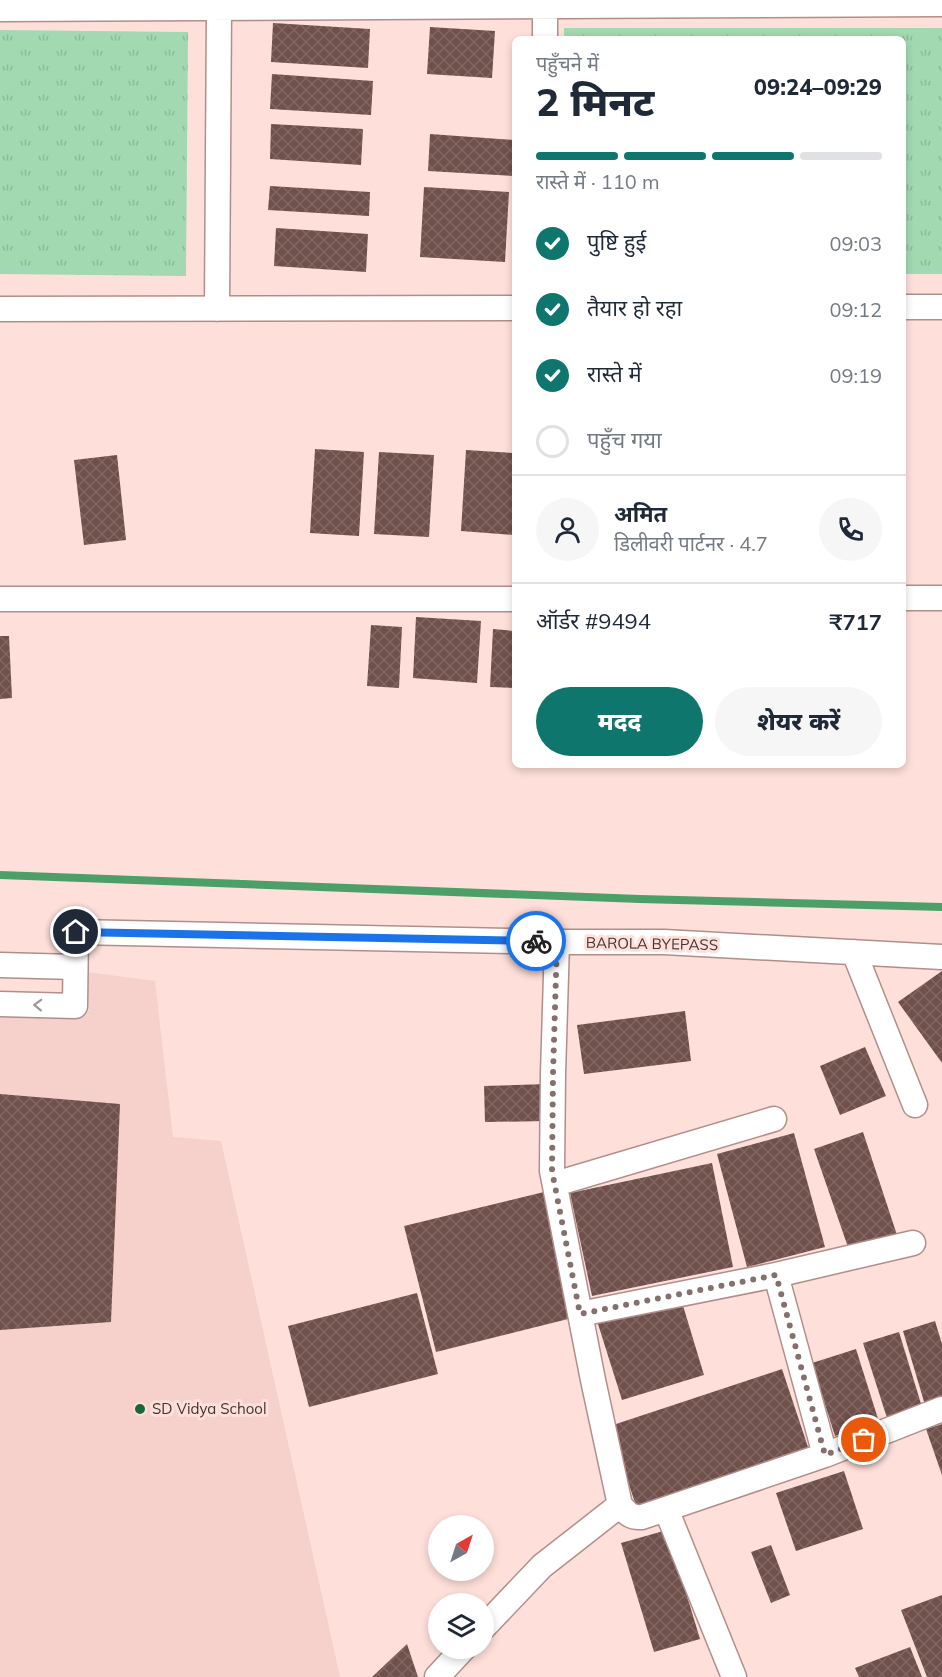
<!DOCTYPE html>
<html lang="hi">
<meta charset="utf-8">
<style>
:root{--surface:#fff;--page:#f6f6f7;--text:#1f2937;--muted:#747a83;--line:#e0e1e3;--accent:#0f766e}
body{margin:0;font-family:Mulish,"Noto Sans Devanagari",sans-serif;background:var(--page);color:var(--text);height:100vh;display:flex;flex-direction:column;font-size:22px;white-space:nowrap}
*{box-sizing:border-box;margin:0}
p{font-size:20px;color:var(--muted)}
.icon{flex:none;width:33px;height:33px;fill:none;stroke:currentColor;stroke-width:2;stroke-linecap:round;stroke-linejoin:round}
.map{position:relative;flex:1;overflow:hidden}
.panel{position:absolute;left:512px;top:36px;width:394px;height:732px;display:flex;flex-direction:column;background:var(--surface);border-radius:9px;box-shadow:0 3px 9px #0003}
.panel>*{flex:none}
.needle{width:39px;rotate:39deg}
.controls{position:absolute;left:428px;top:1515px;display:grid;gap:12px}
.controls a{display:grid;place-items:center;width:66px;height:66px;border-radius:50%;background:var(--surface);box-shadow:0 3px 9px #0003;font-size:30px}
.pin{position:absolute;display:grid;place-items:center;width:51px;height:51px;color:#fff;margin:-26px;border:3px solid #fff;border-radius:50%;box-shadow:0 2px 6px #0007}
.courier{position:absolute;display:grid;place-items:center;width:60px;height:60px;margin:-30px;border:4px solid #1a73e8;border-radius:50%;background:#fff;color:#222;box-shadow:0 2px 8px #0007}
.overview em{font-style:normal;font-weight:800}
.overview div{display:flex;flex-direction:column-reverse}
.overview{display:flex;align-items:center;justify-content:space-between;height:102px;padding:0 24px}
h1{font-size:39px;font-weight:800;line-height:45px}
.bar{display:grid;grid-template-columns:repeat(4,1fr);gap:9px 6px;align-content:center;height:72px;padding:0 24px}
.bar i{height:8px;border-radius:4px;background:var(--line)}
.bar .current{background:var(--accent)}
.bar p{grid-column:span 4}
.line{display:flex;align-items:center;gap:15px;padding:0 24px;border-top:2px solid var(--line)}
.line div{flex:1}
.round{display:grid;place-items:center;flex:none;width:63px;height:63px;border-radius:32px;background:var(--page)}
ol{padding:0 24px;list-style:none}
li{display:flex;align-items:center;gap:18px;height:66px}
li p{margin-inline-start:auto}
li .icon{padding:6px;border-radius:50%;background:var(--accent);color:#fff;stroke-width:4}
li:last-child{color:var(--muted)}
li i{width:33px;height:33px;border:3px solid var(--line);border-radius:50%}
.primary-button{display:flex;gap:12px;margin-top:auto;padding:12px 24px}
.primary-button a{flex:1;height:69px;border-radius:36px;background:var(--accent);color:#fff;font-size:24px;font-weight:800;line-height:69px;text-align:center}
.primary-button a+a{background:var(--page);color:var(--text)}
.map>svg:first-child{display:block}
.built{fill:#f6d1cc}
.park{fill:url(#park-tufts)}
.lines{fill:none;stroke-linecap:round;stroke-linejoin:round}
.stream{stroke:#4ca067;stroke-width:8}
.building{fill:url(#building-cross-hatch)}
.minor-casing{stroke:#b28e89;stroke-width:27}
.minor{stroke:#fff;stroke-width:24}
.oneway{stroke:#a19a98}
.done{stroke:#84706d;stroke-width:6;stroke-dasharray:0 10.8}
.route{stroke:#1a73e8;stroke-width:8}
.poi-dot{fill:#186837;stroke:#fedfda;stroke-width:2}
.labels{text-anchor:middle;stroke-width:6;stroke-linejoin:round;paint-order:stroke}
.street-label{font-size:15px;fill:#433432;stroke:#fedfda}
.poi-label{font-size:15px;fill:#433432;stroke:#fedfda;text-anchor:start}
</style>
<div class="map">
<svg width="942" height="1677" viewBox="0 0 942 1677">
<defs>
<pattern id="park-tufts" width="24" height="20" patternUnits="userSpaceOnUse" patternTransform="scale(1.5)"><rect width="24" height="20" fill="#a2d9b0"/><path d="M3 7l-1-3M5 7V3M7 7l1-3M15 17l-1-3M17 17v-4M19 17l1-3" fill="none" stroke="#8dbb98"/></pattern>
<pattern id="building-cross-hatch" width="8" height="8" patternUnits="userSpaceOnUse" patternTransform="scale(1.5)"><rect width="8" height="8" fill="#70504b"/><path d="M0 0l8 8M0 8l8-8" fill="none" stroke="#816763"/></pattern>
</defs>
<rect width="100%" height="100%" fill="#fedfda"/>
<path class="built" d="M87,972l68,9 18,156 48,4 119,536h-340v-667l89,1z"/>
<path class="park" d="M564,28h378v246h-39v-235h-339z
M0,30l188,2 -2,244 -186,-2z"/>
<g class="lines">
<path class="stream" d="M0,875l640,24 302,8"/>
</g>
<path class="building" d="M273,23l97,6 -2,39 -97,-6z
M430,27l65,4 -3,47 -65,-4z
M272,74l101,7 -2,34 -101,-6z
M271,124l92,5 -2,36 -91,-6z
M430,134l84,6 -1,36 -85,-5z
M270,186l100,6 -1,24 -101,-6z
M424,187l85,5 -4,70 -85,-5z
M276,228l92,6 -2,38 -92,-6z
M315,449l49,3 -5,84 -49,-3z
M466,450l48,3v82l-53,-4z
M379,452l55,3 -5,82 -55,-3z
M117,455l9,85 -42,5 -10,-85z
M416,617l65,4 -4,62 -64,-5z
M371,625l31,2 -3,61 -32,-2z
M493,629l21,2v57l-24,-1z
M0,636h9l3,62 -12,1z
M942,971v92l-44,-61z
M685,1011l6,50 -107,13 -7,-49z
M865,1047l21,49 -46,19 -20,-49z
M547,1084v37l-62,1 -1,-36z
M0,1094l120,10 -9,218 -111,8z
M863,1132l34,103 -48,15 -35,-101z
M794,1133l31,114 -78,20 -30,-113z
M712,1163l21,104 -141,29 -22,-103z
M544,1192l32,125 -140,35 -32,-126z
M417,1293l21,81 -129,33 -21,-81z
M681,1299l23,76 -82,25 -24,-76z
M935,1321l7,23v57l-17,4 -22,-74z
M899,1332l23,75 -35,11 -24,-75z
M856,1349l23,73 -44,14 -23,-73z
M782,1369l27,81 -173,56 -26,-80z
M942,1424v51l-16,-46z
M844,1471l19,58 -67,22 -20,-58z
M667,1530l33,109 -46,13 -33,-109z
M771,1545l19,50 -19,8 -20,-51z
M942,1595v82h-15l-26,-67z
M407,1644l11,33h-46z
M910,1647l12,30h-63l-4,-9z"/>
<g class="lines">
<g class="minor-casing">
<path id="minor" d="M545,0v39
M0,9l942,-5
M903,307h39
M0,309l514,-1
M217,309l2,-301
M903,598h39
M0,599h514
M557,942l-4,132 -1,97 41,209 27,125c7,8 10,13 22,12l183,-62 117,-46
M854,952l61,153
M0,965l75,2
M0,1004l75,2 1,-74 481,10h107l278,15
M555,1184l219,-65
M776,1275l49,180
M580,1314l196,-39 137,-32
M666,1509l68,168
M483,1628l59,-62 78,-61
M437,1677l27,-29"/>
</g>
<use href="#minor" class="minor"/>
</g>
<defs><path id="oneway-chevron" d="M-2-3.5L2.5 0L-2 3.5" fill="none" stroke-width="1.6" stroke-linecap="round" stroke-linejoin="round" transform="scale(1.5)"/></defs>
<use class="oneway" href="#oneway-chevron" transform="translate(38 1005) rotate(-178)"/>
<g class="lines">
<path class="done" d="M536,941l21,1 -4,132 -1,97 28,143 196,-39 49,180 39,-15"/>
<path class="route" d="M76,932l460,9"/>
</g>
<circle class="poi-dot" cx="140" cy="1409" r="6"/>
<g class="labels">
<g class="street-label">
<text transform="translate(652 944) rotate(1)" y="5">BAROLA BYEPASS</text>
</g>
<g class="poi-label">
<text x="152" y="1414">SD Vidya School</text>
</g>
</g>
</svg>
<div class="controls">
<a><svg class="needle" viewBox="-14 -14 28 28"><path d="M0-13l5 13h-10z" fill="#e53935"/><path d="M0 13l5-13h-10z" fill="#747a83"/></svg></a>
<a><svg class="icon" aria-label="layers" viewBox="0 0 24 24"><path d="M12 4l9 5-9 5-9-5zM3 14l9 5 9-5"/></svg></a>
</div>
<div class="pin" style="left:864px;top:1440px;background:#ea580c"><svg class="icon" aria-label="bag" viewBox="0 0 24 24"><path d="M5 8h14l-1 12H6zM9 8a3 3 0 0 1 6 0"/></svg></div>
<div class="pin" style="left:76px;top:932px;background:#1f2937"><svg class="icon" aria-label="home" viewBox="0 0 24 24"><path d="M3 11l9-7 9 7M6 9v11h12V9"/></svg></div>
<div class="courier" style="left:536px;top:941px"><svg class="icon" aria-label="bike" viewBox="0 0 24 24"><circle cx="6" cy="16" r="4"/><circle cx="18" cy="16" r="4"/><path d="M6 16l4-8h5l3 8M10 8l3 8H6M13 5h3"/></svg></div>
<section class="panel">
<div class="overview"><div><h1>2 मिनट</h1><p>पहुँचने में</p></div><em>09:24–09:29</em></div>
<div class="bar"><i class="current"></i><i class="current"></i><i class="current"></i><i></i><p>रास्ते में · 110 m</p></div>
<ol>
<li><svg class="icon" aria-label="check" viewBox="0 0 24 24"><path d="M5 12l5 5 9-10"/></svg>पुष्टि हुई<p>09:03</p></li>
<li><svg class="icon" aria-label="check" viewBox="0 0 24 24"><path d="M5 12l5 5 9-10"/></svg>तैयार हो रहा<p>09:12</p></li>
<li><svg class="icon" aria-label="check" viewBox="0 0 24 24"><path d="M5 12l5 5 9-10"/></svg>रास्ते में<p>09:19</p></li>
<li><i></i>पहुँच गया</li>
</ol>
<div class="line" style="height:108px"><a class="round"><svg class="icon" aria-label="person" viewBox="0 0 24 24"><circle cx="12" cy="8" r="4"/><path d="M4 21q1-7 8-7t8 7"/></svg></a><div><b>अमित</b><p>डिलीवरी पार्टनर · 4.7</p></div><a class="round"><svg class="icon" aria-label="phone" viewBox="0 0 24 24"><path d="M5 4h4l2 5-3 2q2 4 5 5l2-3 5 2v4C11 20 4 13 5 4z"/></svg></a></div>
<div class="line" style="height:78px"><div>ऑर्डर #9494</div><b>₹717</b></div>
<div class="primary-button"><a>मदद</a><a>शेयर करें</a></div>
</section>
</div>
